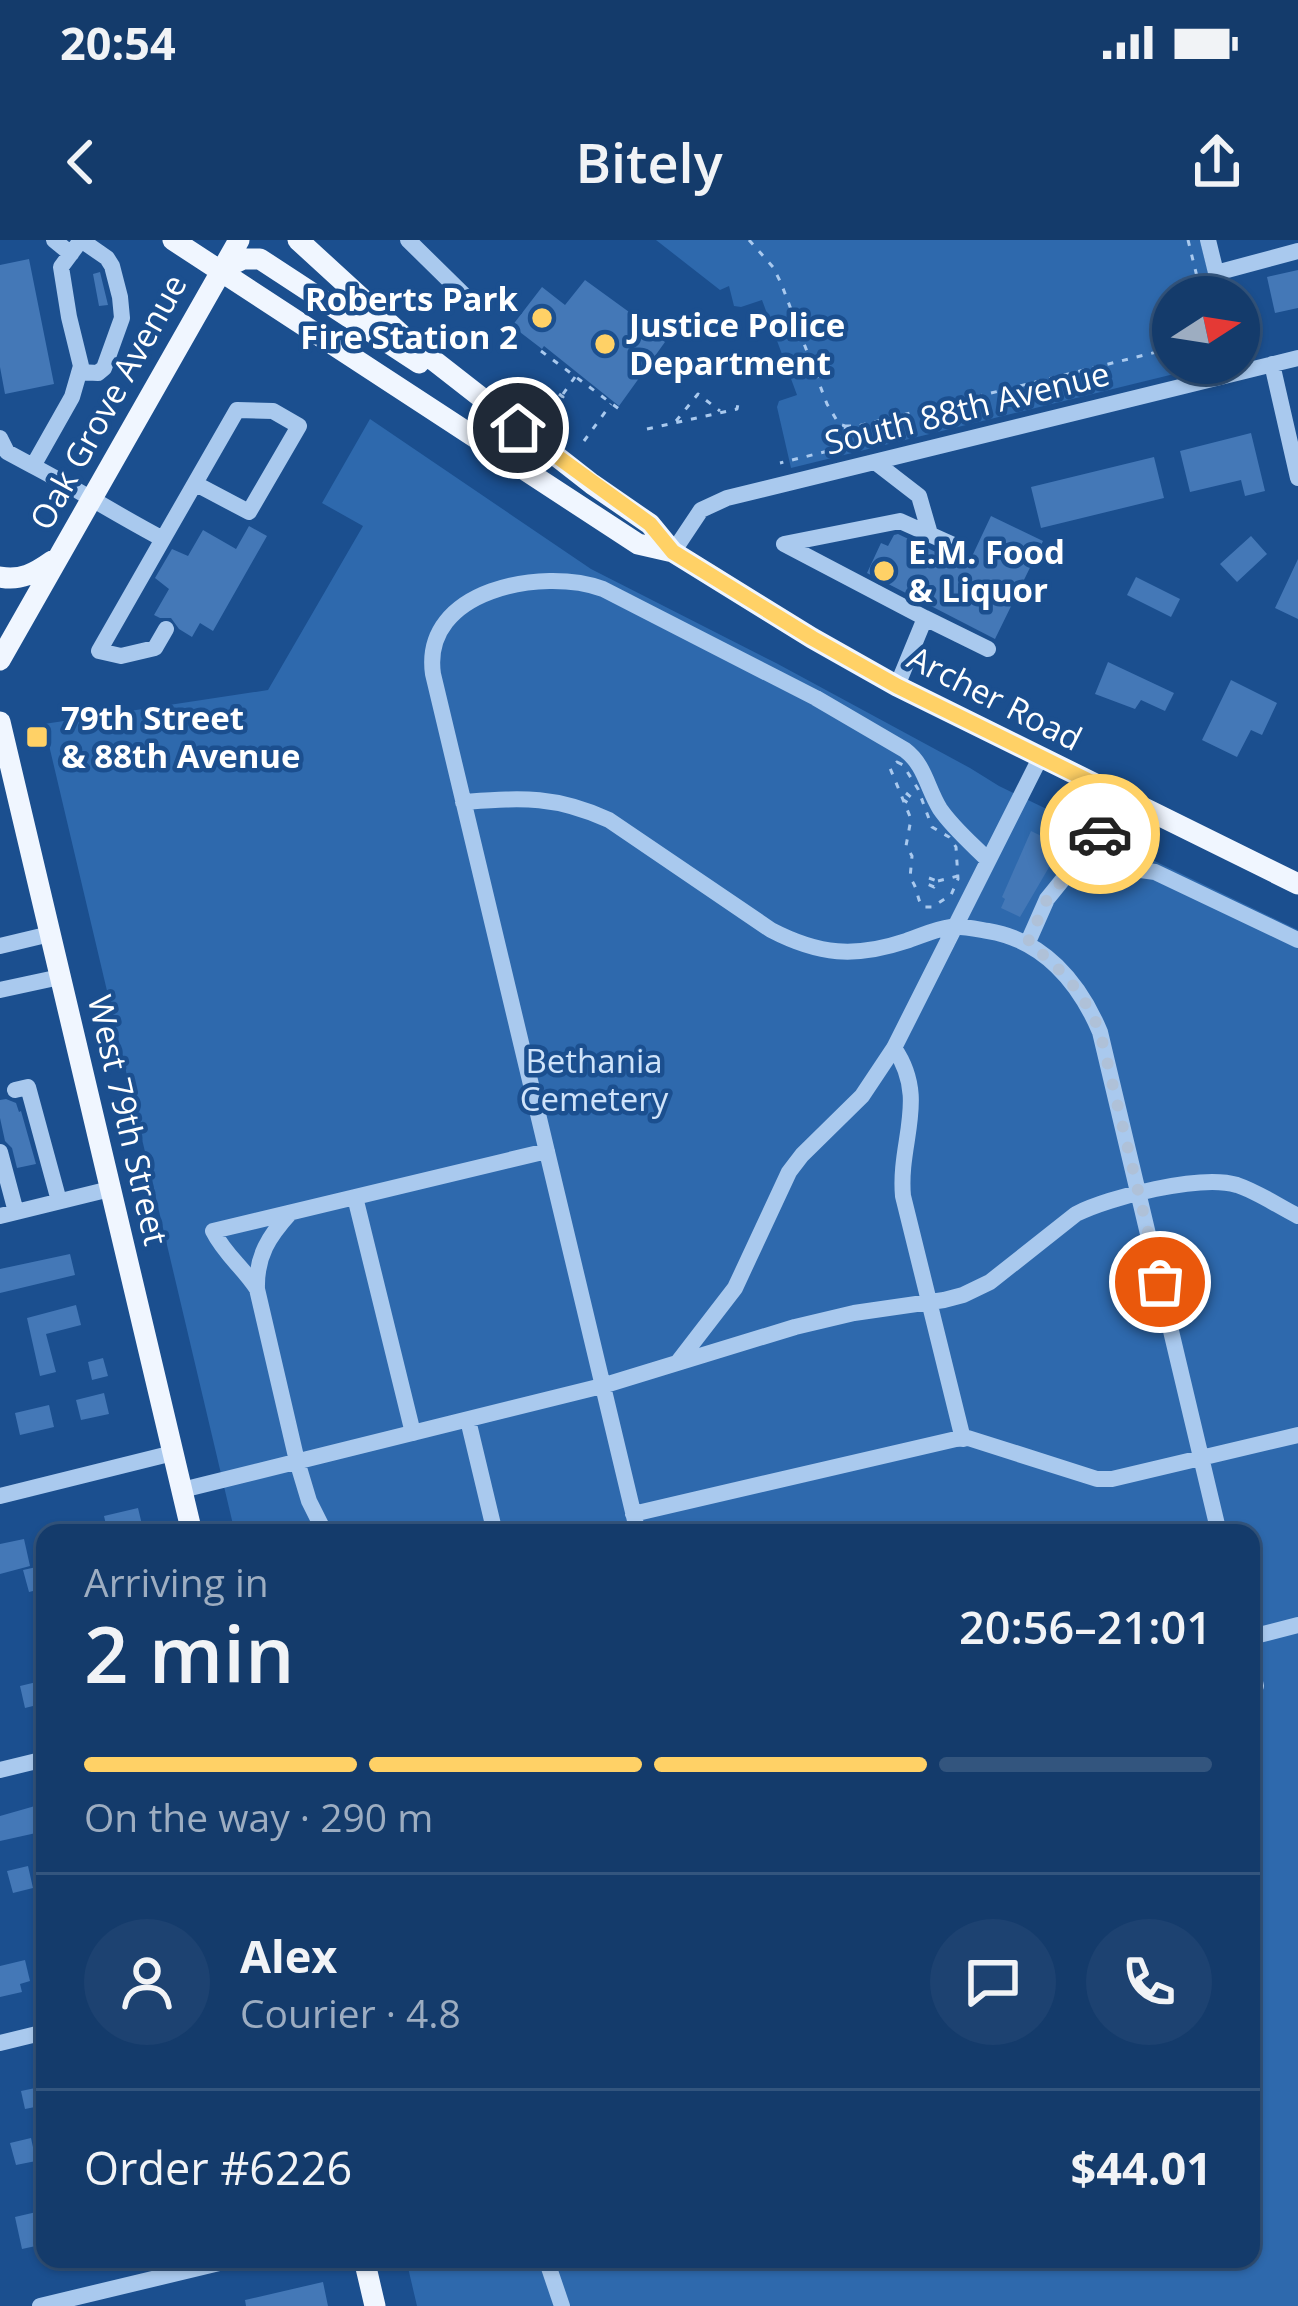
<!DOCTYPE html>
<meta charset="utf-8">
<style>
:root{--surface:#143b6b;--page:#1d4271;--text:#f1f3f6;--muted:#9dadc1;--line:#33557e;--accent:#ffd166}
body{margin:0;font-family:"Open Sans",sans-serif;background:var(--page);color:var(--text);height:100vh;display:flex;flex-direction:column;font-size:45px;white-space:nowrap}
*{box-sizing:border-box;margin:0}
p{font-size:39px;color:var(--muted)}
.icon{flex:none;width:66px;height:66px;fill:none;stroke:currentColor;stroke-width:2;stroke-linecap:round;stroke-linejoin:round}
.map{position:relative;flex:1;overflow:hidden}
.panel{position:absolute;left:36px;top:1284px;width:1224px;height:744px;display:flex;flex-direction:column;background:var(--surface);border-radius:24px;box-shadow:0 3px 9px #0004,0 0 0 3px var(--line)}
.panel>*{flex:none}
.needle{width:78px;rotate:78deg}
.fabs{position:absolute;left:1152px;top:36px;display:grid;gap:24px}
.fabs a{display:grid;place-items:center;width:108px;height:108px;border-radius:50%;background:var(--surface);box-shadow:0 3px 9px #0004,0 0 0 3px var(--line);font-size:60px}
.pin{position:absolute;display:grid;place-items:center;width:102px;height:102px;color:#fff;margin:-51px;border:6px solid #fff;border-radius:50%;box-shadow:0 3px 12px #0007}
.courier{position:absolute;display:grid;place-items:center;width:120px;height:120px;margin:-60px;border:9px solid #ffd166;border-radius:50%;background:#fff;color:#222;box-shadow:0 3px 15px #0007}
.headline em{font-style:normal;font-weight:600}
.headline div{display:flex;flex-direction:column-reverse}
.headline{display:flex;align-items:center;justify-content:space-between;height:204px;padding:0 48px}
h1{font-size:78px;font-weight:600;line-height:90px}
.bar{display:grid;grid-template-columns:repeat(4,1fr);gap:18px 12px;align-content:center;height:144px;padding:0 48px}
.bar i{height:15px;border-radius:9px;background:var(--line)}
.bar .on{background:var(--accent)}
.bar p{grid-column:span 4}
.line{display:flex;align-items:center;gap:30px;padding:0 48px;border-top:3px solid var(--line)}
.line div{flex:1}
.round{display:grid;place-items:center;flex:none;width:126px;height:126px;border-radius:63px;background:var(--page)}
.status{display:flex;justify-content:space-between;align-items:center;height:84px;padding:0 60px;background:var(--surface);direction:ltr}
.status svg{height:33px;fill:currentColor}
header{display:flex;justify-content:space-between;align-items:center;height:156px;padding:0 48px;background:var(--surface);font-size:54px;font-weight:600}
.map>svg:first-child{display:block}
.green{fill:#2e69ad}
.building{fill:#4478b7}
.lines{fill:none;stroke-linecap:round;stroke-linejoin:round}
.path{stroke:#a9c9ee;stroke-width:3;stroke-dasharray:6 9;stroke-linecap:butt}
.minor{stroke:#a9c9ee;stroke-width:16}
.major{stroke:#f0f6ff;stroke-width:21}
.done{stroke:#afc1d8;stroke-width:12;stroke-dasharray:0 21.6}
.route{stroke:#ffd166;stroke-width:15}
.poi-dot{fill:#ffd166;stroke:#1b4f8f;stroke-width:4.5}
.labels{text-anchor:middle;stroke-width:9;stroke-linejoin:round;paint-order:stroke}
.poi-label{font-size:33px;font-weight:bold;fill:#fff;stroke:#1b4f8f;text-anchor:start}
.street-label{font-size:33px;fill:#fff;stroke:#1b4f8f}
.park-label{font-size:33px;fill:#cfe3fa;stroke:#1b4f8f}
</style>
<div class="status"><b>20:54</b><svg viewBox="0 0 49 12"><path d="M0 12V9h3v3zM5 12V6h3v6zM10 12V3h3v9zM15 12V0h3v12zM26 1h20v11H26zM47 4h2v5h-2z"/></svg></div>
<header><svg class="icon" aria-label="back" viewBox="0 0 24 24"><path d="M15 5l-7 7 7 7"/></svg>Bitely<svg class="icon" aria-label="share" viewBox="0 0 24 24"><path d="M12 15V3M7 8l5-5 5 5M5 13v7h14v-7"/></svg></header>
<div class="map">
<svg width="1298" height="2066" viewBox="0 0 1298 2066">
<rect width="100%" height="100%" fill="#1b4f8f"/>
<path class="green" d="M656,0h544l14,57h-41v66h46l-428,105 -14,-61 2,-6 18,-6 -35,-95 -21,7 -7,-1 -5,-20 -9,4z
M370,179l221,150 185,94 194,105 29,18 299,144v1376h-881l-11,-47h845v-726h-1016l-191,-809 224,-34 95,-164 -41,-23z"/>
<path class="building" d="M29,19l25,125 -49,10 -5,-27v-102z
M1298,30v38l-23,5 -8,-36z
M100,32l8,33 -9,1 -6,-32z
M585,40l73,53 -1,2 8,7 -46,64 -75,-60 -2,3 -30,-23 30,-39 23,18z
M1251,193l14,58 -20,5 -4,-16 -51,12 -10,-41z
M1154,217l10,41 -123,30 -10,-41z
M991,276l52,25 -48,98 -128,-66 14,-30 7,3 6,-11 4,-1 69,33z
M249,286l18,10 -54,95 -13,-8 -8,14 -13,-8 -8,-11h-11l-6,-3 15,-26 -14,-11 17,-29 16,7 15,-26 33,19z
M1251,296l16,18 -30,28 -17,-18z
M1298,319v60l-23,-11z
M1136,337l44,22 -9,18 -44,-22z
M1108,422l66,31 -9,18 -24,-11 -6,9 -40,-15z
M1231,440l46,23 -15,32 -11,-5 -14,27 -35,-17z
M1031,591l25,12 -6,12 5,2 -35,60 -19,-9 4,-9 -3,-2z
M6,859l10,4 3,9 2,-1 15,53 -19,4 -5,-20 -7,-7 -5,-23v-18z
M70,1014l5,21 -75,18v-24z
M76,1065l5,20 -35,9 10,38 -16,4 -13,-58z
M103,1118l5,18 -16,4 -4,-18z
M104,1153l5,21 -28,6 -5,-20z
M49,1165l5,22 -34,8 -5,-22z
M138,1268l6,25h-36l-4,-17z
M24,1299l6,27 -30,8v-30z
M41,1326l4,22 -16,4 -6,-22z
M45,1440v23l-20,5 -5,-22z
M42,1564l3,1v26l-45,10v-25z
M28,1626l5,22 -20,5 -6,-22z
M25,1720l5,21 -10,3 2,8 -22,5v-31z
M45,1846v19l-20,4 -4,-18z
M31,1898l5,23 -20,4 -6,-22z
M45,1970v34l-23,5 -7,-32z
M323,2042l5,24h-82l-1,-6z"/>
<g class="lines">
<path class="path" d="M749,0l24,27 8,16 46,121 12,20 6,2 3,20 -68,17
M1188,0l14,57
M541,111l78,58
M559,154l4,3 -3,6 -5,-4z
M563,154l12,-17
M676,181l22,-27 22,17
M845,186h13l315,-78
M647,189l90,-20 1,-5
M584,201l27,-37
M897,522l6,3 15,24 14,38 17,10 7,10 2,32 -7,16 -19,12h-9c-7,-8 -4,-18 -13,-29l2,-22 -6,-10 5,-27 -21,-51z
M906,553l6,5 -4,5 -6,-4z
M929,638l8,3 -3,6 -7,-3z
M938,641l20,-5"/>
<path class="minor" d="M54,0l17,14
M81,0l-20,27 8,50 12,49 -9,31 -39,69c44,23 86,50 130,73l-64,112 22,5 34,-8 11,-19
M408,0l58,57
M1208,0l14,57
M1216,33l82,-22
M1272,124l26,114
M79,132l19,1 6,-5 18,-50 -2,-21 -8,-31 -5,-8 -26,-18
M0,198l7,14 26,14
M875,222l44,34 11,38
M163,299l74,-129 36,1 26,15 -50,86 -53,-28
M673,312l28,-42 26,-12 571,-140
M925,378l-141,-74 116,-23 58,26
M897,446l28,-68 63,31
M463,562c59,-4 91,-7 146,18l162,110c48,25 84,28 135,11 15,-5 29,-12 45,-14 12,-1 25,2 37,4 55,9 91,51 112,101l119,501
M1083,622l72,10 143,68
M1028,702l19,-43 17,-21 19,-16 36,-65
M0,706l50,-12
M0,750l60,-13
M894,808c35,51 4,93 9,148l60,243
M15,850l13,-3 31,114
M0,912l16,60
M355,957l58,236
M0,976l110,-27
M257,1049c-1,-33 12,-53 33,-76
M678,1122l57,-74 54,-116 13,-17 60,-59 32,-48 146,-290
M468,1180l27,113
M182,1250l420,-104 193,-59 59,-14 90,-13 19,-5 27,-13 86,-68c33,-17 125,-40 161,-29 21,7 41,21 61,31
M0,1256l173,-43
M633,1274l323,-75 12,-1 129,41h15l186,-44
M325,1293l-16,-32 -12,-40 -40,-172c-14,-22 -32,-34 -44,-58l334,-80
M638,1293l-205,-859c-12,-85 110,-107 170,-85l213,109 89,52c20,15 22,38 35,59 13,19 32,35 48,51
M1251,1397l47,-12
M1251,1425l5,21
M0,1530l45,-11
M0,1803l45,-11
M546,2019l16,47
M40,2066l196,-47"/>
<path class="major" d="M173,0l465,304 35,8
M298,0l107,98 187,146 58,40 23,28 139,86 85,48 401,198
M220,30l23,-11h17l159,104
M0,337c21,4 35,-4 52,-16
M0,420l239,-420
M0,482l192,811
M364,2019l11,47"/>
</g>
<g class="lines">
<path class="done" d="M1100,594l-17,28 -19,16 -17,21 -19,43c34,28 55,49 72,90l60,250"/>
<path class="route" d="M518,188l132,96 23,28 139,86 85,48 222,110 -19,38"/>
</g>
<g class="poi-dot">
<circle cx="542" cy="78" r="12"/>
<circle cx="605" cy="104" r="12"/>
<circle cx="884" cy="331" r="12"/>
<rect x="25" y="485" width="24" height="24" rx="6"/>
</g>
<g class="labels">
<g class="poi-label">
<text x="518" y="71" text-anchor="end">Roberts Park<tspan x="518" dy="38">Fire Station 2</tspan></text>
<text x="629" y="97">Justice Police<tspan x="629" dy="38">Department</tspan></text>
<text x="908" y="324">E.M. Food<tspan x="908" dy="38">&amp; Liquor</tspan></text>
<text x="61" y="490">79th Street<tspan x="61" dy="38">&amp; 88th Avenue</tspan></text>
</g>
<g class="street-label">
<text transform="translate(108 162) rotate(-61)" y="12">Oak Grove Avenue</text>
<text transform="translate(967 168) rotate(-14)" y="12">South 88th Avenue</text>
<text transform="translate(995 458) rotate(27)" y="12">Archer Road</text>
<text transform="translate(128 880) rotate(77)" y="12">West 79th Street</text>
</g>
<g class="park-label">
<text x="594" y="833">Bethania<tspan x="594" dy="38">Cemetery</tspan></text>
</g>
</g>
</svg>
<div class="fabs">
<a><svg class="needle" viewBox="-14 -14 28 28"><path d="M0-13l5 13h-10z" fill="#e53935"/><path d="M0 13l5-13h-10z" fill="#9dadc1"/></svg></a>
</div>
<div class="pin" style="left:1160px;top:1042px;background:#ea580c"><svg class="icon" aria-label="bag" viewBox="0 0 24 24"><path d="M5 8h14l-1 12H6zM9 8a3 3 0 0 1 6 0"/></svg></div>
<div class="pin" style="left:518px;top:188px;background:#1f2937"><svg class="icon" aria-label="home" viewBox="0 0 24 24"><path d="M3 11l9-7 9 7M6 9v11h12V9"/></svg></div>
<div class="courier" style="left:1100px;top:594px"><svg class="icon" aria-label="car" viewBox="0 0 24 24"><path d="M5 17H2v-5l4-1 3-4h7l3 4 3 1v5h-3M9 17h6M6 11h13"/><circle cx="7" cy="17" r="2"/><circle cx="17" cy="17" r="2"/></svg></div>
<section class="panel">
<div class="headline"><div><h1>2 min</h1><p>Arriving in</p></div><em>20:56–21:01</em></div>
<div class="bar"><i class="on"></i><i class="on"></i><i class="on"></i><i></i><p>On the way · 290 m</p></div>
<div class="line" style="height:216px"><a class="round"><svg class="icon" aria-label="person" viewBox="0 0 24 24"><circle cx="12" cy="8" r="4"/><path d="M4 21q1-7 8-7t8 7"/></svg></a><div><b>Alex</b><p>Courier · 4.8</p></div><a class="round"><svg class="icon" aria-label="chat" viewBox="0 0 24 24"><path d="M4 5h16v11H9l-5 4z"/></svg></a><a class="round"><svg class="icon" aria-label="phone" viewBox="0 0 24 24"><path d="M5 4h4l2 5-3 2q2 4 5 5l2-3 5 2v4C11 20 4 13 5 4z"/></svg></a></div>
<div class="line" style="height:156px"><div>Order #6226</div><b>$44.01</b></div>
</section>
</div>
